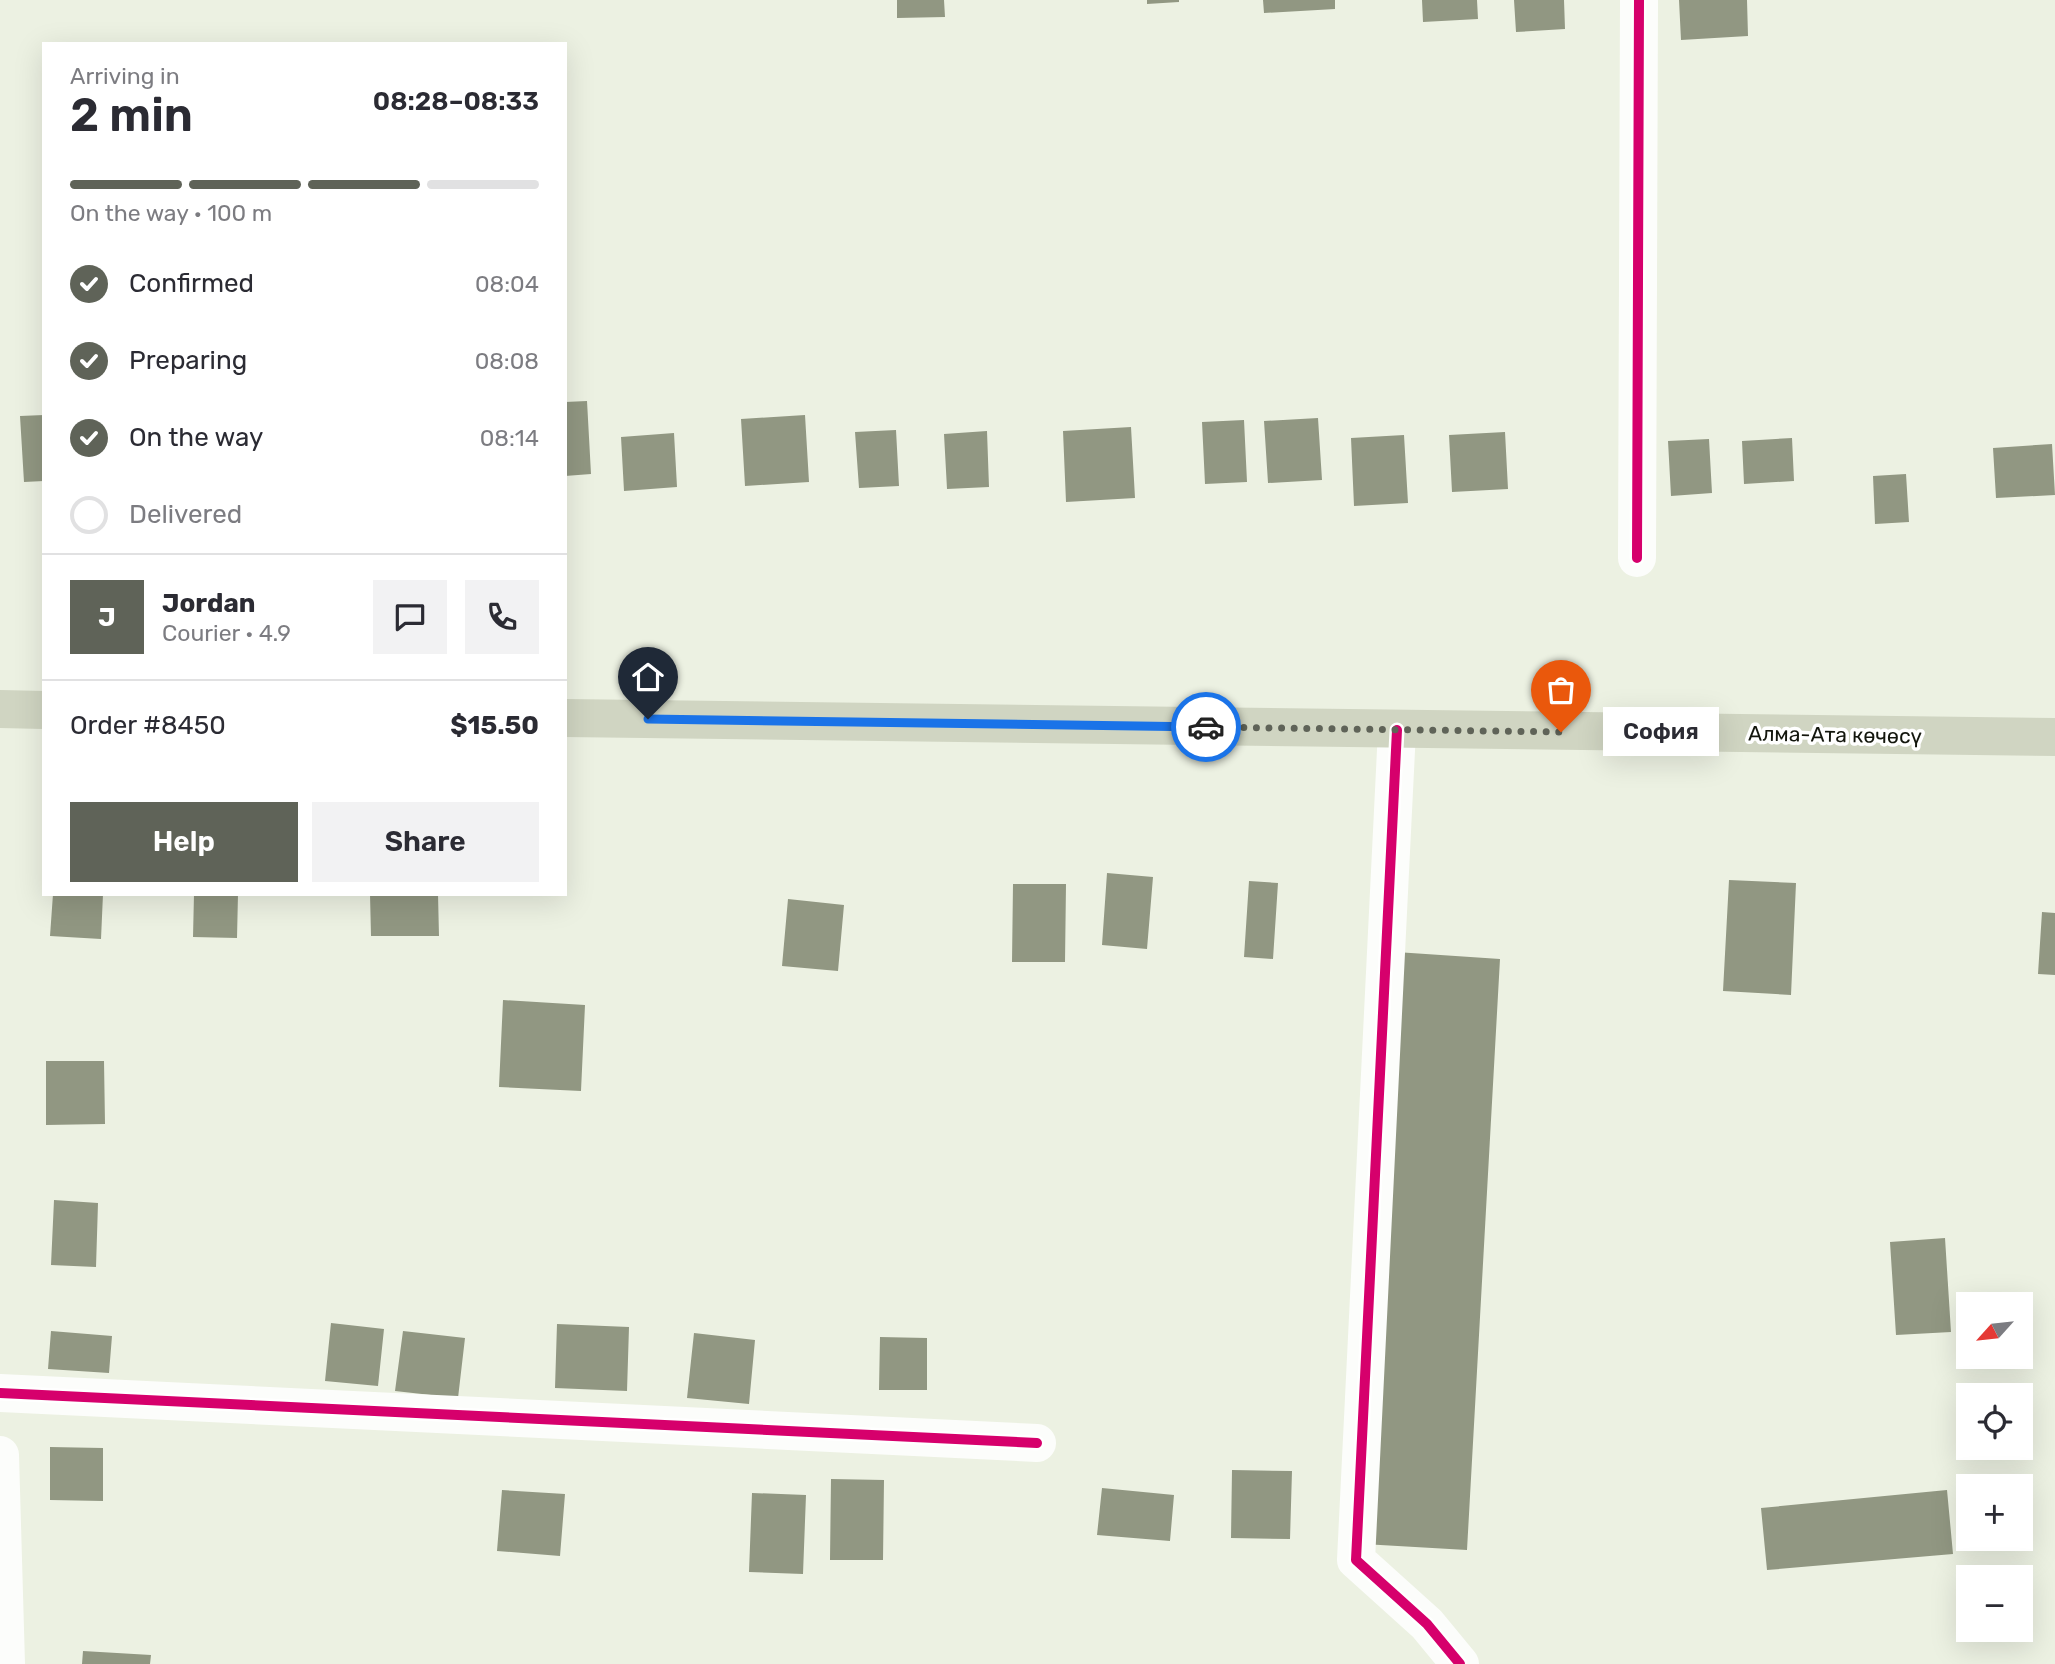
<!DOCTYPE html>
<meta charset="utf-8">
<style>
:root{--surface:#fff;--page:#f2f2f3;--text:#2b2b33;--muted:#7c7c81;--line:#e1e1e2;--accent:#5f6358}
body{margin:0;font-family:Rubik,sans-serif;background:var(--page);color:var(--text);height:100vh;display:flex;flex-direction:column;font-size:26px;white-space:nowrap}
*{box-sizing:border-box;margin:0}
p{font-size:23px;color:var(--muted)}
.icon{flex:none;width:38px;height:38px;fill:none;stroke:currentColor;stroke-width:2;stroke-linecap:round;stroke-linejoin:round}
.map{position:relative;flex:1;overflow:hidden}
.details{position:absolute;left:42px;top:42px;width:525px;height:854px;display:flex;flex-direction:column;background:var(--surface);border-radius:0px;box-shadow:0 7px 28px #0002}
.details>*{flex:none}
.needle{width:46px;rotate:243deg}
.buttons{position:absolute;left:1956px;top:1292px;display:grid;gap:14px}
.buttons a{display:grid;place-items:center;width:77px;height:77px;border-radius:0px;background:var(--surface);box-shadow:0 7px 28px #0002;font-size:35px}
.pin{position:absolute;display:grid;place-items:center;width:60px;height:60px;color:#fff;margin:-72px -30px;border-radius:50% 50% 50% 0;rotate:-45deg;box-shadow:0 0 7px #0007}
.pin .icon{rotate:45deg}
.courier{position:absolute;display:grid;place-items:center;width:70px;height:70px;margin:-35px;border:5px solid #1a73e8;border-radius:50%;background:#fff;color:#222;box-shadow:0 2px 9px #0007}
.bubble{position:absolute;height:49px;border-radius:0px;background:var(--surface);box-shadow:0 7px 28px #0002;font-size:23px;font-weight:600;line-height:49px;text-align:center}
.overview em{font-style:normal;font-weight:600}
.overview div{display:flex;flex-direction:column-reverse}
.overview{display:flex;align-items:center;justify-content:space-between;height:119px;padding:0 28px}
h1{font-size:46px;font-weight:600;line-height:52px}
.bar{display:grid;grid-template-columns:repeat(4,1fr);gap:10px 7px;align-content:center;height:84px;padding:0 28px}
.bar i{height:9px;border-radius:5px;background:var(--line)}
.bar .active{background:var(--accent)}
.bar p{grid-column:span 4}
.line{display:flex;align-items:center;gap:18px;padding:0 28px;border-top:2px solid var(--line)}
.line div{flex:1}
.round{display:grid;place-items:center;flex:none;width:74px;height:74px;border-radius:0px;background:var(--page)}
ol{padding:0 28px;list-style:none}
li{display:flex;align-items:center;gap:21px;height:77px}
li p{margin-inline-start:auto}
li .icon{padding:7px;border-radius:50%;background:var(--accent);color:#fff;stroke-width:4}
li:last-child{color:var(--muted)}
li i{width:38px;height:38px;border:4px solid var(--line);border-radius:50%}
.action{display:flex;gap:14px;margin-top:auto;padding:14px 28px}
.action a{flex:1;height:80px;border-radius:0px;background:var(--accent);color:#fff;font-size:28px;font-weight:600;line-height:80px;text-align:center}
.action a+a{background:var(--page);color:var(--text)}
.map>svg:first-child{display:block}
.building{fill:#919782}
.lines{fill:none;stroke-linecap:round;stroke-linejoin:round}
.minor{stroke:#fcfdfb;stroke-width:38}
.highway{stroke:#d0d5c2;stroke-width:38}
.cycleway-casing{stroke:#fff;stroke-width:15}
.cycleway{stroke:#d6006c;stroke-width:10}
.done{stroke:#5f6358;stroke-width:7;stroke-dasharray:0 12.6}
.route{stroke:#1a73e8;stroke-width:9}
.labels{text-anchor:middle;stroke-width:7;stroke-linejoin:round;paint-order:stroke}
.street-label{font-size:21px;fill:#13160d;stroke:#fff}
</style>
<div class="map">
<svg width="2055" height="1664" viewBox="0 0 2055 1664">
<rect width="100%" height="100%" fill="#ecf1e2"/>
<path class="building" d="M897,0h47l1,17 -48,1z
M1147,0h32v2l-32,2z
M1263,0h72v9l-71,4z
M1422,0h55l1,19 -55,3z
M1514,0h50l1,29 -49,3z
M1679,0h68l1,36 -67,4z
M587,401l4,73 -26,2v-74z
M44,415v66l-20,1 -4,-66z
M805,415l4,67 -64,4 -4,-67z
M1318,418l4,62 -54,3 -4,-62z
M1244,420l3,62 -42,2 -3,-62z
M1131,427l4,71 -69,4 -3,-71z
M896,430l3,56 -40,2 -4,-56z
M987,431l2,56 -42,2 -3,-55z
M1505,432l3,57 -56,3 -3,-57z
M674,433l3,54 -53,4 -3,-54z
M1404,435l4,68 -54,3 -3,-68z
M1792,438l2,43 -50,3 -2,-43z
M1709,439l3,54 -41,3 -3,-55z
M2052,444l3,51 -59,3 -3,-50z
M1906,474l3,48 -34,2 -2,-48z
M1107,873l46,4 -6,72 -45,-4z
M1729,880l67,3 -5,112 -68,-4z
M1249,881l29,2 -5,76 -29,-2z
M1013,884h53l-1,78h-53z
M53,894h50l-2,45 -51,-3z
M194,894h44l-1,44 -44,-1z
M370,894h68l1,42h-68z
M788,899l56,6 -6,66 -56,-5z
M2042,912l13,1v62l-17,-1z
M1396,952l104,7 -33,591 -104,-6z
M503,1000l82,5 -4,86 -82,-4z
M46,1061h58l1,63 -59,1z
M54,1200l44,3 -2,64 -45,-2z
M1945,1238l6,94 -55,3 -6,-93z
M331,1323l53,6 -6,57 -53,-5z
M557,1324l72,3 -2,64 -72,-3z
M51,1331l61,5 -3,37 -61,-4z
M403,1331l62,7 -7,60 -63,-7z
M694,1333l61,7 -6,64 -62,-6z
M880,1337l47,1v52h-48z
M50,1447l53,1v53l-53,-1z
M1232,1470l60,1 -2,68 -59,-1z
M831,1479l53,1 -1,80h-53z
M1102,1488l72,7 -4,46 -73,-6z
M502,1490l63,4 -5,62 -63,-5z
M1947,1490l6,64 -186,16 -6,-62z
M752,1493l54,2 -3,79 -54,-2z
M83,1651l68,4 -1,9h-68z"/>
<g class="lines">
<path class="minor" d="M1637,558l2,-558
M1397,730l-41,830 71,64 33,40
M0,1393l1037,50
M0,1455l6,209"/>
<path class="highway" d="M0,709l44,1
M565,718l1490,19"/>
<g class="cycleway-casing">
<path id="cycleway" d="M1637,558l2,-558
M1397,730l-41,830 71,64 33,40
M0,1393l1037,50"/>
</g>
<use href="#cycleway" class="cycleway"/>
</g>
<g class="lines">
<path class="done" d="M1206,727l355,5"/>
<path class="route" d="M648,719l558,8"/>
</g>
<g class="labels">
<g class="street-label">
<text transform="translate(1835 735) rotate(1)" y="7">Алма-Ата көчөсү</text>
</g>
</g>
</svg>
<div class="buttons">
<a><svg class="needle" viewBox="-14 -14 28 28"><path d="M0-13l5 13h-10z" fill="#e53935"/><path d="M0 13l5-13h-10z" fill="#7c7c81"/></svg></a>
<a><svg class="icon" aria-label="locate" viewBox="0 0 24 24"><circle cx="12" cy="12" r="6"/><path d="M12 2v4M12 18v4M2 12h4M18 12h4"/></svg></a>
<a>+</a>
<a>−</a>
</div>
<div class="pin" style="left:1561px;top:732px;background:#ea580c"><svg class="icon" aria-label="bag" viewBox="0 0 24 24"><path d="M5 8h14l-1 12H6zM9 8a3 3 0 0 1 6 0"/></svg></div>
<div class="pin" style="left:648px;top:719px;background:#1f2937"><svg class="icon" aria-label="home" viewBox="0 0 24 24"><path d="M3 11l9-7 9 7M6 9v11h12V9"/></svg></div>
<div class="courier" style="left:1206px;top:727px"><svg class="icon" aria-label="car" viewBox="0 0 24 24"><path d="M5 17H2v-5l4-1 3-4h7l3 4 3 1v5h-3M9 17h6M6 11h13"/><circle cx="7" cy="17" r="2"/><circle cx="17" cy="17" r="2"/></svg></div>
<div class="bubble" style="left:1603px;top:707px;width:116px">София</div>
<section class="details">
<div class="overview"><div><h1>2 min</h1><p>Arriving in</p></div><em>08:28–08:33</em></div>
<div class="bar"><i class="active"></i><i class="active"></i><i class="active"></i><i></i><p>On the way · 100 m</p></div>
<ol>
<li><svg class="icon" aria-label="check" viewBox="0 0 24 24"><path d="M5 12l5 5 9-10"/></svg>Confirmed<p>08:04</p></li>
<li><svg class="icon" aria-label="check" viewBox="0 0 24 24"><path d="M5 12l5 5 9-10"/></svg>Preparing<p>08:08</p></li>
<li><svg class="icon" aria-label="check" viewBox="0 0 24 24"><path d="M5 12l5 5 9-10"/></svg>On the way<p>08:14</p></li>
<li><i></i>Delivered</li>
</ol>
<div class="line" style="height:126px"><b class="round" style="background:var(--accent);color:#fff">J</b><div><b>Jordan</b><p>Courier · 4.9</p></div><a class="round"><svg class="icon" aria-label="chat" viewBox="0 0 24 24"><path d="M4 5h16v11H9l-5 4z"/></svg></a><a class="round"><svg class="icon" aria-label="phone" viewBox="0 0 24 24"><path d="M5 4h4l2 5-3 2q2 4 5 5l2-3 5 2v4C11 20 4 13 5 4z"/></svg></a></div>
<div class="line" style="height:91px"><div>Order #8450</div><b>$15.50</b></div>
<div class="action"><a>Help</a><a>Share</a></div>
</section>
</div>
